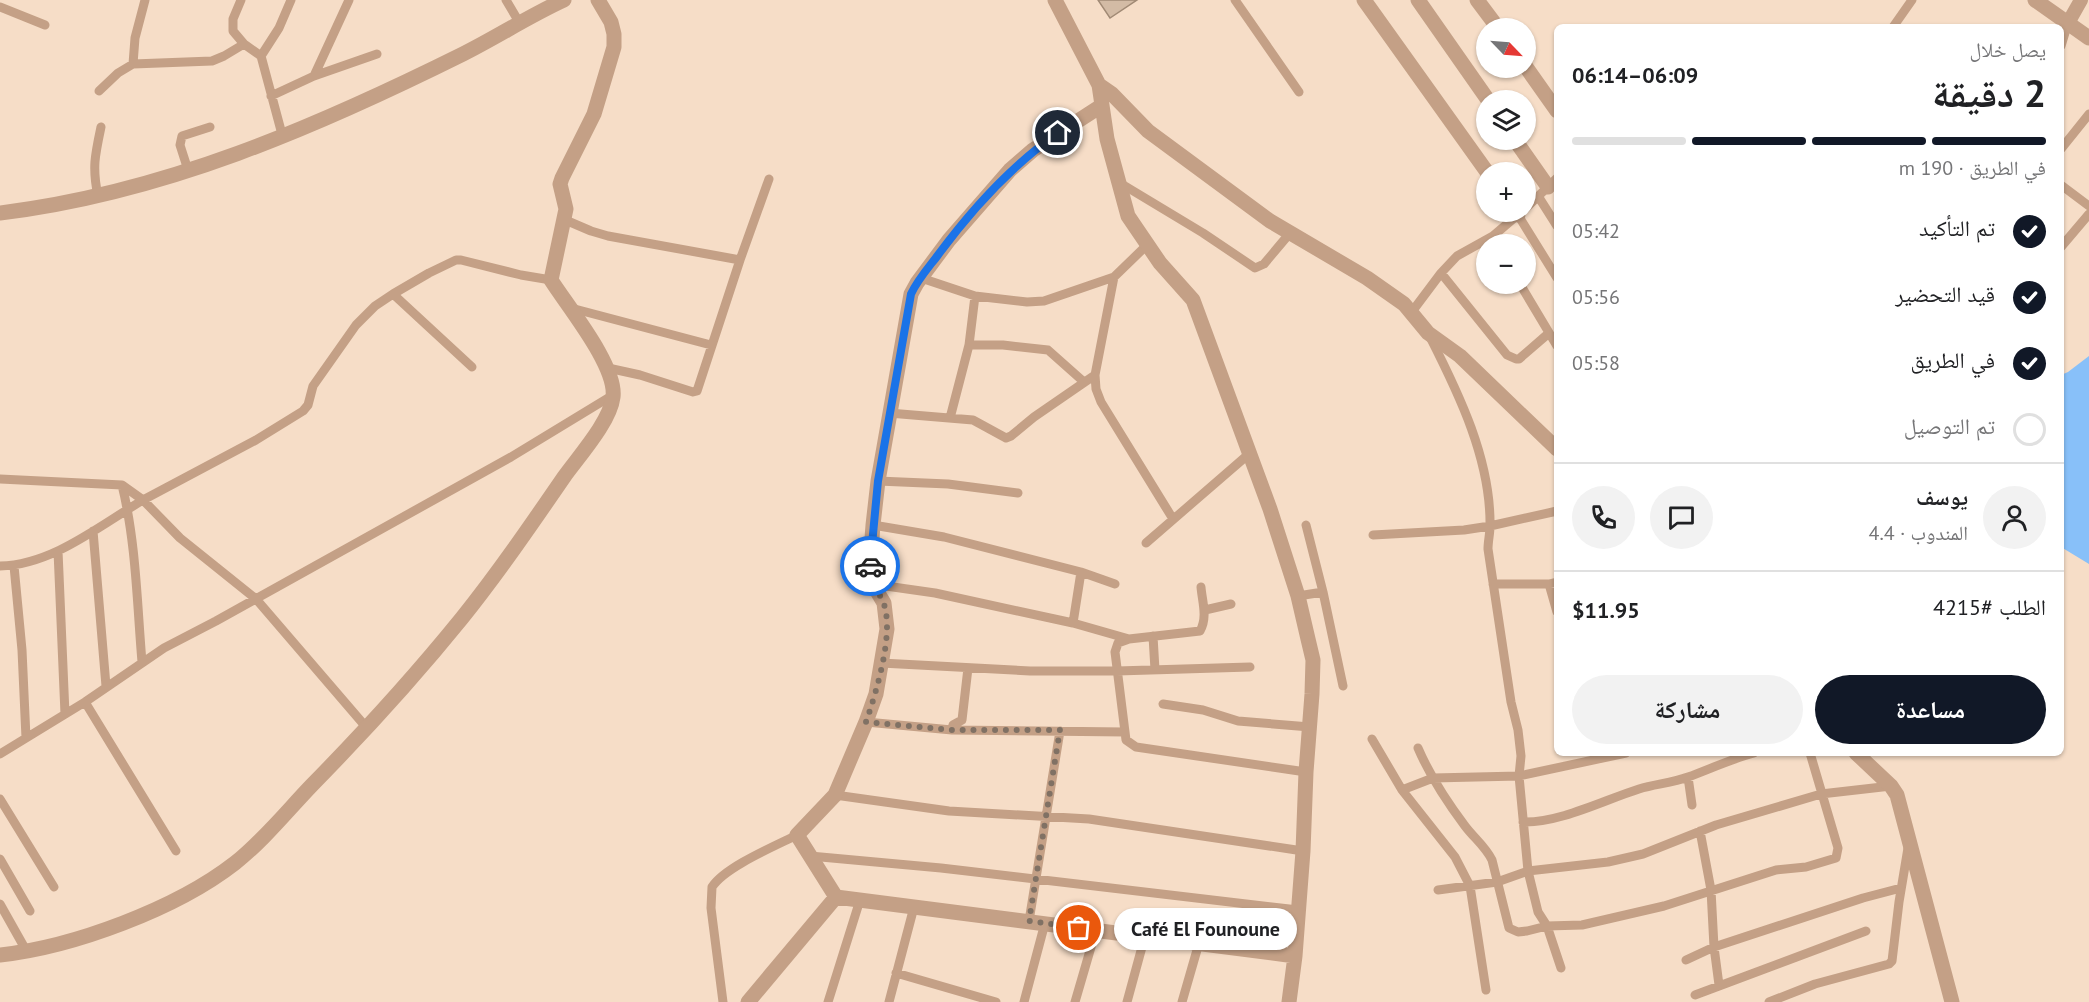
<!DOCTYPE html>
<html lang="ar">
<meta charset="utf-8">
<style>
:root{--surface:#fff;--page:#f2f2f2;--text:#202124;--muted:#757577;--line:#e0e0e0;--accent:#111827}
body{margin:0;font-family:"PT Sans","Noto Naskh Arabic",sans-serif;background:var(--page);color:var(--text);direction:rtl;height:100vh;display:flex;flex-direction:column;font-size:22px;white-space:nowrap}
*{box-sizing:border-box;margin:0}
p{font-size:20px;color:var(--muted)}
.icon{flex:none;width:33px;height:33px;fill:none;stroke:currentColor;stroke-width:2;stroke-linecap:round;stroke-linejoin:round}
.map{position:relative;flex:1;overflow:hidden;direction:ltr}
.details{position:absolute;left:1554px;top:24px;width:510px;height:732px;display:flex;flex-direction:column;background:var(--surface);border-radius:9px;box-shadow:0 2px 4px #0004;direction:rtl}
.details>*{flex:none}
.needle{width:39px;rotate:115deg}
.buttons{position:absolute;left:1476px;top:18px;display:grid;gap:12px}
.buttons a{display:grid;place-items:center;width:60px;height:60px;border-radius:50%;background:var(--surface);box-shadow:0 2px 4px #0004;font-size:30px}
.pin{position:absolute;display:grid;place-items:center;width:51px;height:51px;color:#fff;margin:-26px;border:3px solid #fff;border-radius:50%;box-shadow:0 2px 6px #0007}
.courier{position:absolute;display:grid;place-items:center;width:60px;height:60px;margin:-30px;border:4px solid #1a73e8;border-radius:50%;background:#fff;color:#222;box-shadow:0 2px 8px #0007}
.bubble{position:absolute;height:42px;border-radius:21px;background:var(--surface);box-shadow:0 2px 4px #0004;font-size:20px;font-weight:700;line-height:42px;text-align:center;direction:rtl}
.headline em{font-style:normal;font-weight:700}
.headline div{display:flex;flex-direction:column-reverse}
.headline{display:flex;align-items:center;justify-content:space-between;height:102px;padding:0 18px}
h1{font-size:39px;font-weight:700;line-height:45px}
.bar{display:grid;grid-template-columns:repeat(4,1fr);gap:9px 6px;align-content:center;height:72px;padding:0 18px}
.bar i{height:8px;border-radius:4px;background:var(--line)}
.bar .selected{background:var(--accent)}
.bar p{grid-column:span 4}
.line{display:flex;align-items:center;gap:15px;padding:0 18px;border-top:2px solid var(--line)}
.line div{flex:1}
.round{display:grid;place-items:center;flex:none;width:63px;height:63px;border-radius:32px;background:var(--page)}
ol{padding:0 18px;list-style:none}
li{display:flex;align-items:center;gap:18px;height:66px}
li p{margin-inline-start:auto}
li .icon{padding:6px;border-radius:50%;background:var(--accent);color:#fff;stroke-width:4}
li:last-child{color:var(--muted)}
li i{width:33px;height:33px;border:3px solid var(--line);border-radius:50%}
.cta{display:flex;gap:12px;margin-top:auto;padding:12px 18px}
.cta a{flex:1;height:69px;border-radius:36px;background:var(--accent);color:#fff;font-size:24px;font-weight:700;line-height:69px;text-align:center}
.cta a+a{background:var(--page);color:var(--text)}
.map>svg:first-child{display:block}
.water{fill:#88c0f9}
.building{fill:#d3bba5;stroke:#a18a75;stroke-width:1.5}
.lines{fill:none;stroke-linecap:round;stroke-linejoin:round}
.service{stroke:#c4a086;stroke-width:9}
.pedestrian{stroke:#c4a086;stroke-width:14}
.minor{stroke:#c4a086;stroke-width:15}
.done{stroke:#807164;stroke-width:6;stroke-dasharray:0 10.8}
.route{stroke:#1a73e8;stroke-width:8}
</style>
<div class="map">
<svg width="2089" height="1002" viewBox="0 0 2089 1002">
<rect width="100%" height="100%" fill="#f6ddc7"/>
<path class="water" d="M2089,356v208l-28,-17v-172l7,-3z"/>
<path class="building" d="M1098,0h39l-27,18z"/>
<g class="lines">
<path class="service" d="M241,0l-8,19v12l11,13 17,12
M506,0l13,22
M1235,0l64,92
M0,7l45,18
M1893,27l19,-27
M2061,46l7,-23
M133,64l2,-26 10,-38
M314,76l35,-76
M99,91l19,-18 15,-9 79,-3 12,-5 20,-12
M271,96l43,-20 63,-22
M283,138l-22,-82 18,-28 12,-28
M2061,149l28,-35
M188,170l-8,-25 2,-9 28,-9
M1120,183l83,50 52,35 9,-4 26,-31
M2061,185l28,21
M98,196c-6,-28 -3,-41 3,-69
M1538,196l19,30
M1526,208l31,-30
M1518,215l39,63
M563,219l28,12 17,5 132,24
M1147,245l-33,32 -19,98 1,14 5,13 72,117
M2061,247l28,-33
M1441,273l66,82 9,4h3l30,-26
M921,278l54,18 52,6 17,-1 70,-24
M1520,284l37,62
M393,294l79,73
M571,308l140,37
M1411,313l30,-40 16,-17 36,-20 27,-23
M1430,337c29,57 61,123 60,189 0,8 -2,15 -2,23l23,153 7,28 3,26 -2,20 9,95 10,41 9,14 14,42
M969,345h34l45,5 36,32
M608,368l32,7 53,17 4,-1 43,-131 29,-81
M889,413l84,7 33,18 5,-2 23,-19 61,-42
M950,418l19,-73 6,-49
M0,479l122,6 21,15 113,-60 47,-29 5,-6 5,-19 43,-61 19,-19 18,-12 36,-21 27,-13h5l60,15 30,5
M878,481l70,3 70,9
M122,485c14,57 15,118 20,177
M1306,525l17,67 20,94
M93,531l13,155
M1373,535l91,-5 26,-4 67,-15
M1146,543l104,-90
M58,551l7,163
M0,566c52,-1 99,-40 143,-66l37,38 76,61 110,128
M14,566l8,84 4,88
M1081,572l34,12
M872,584l63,9 138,30 8,-51 -137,-35 -71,-12
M1493,584h56l8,-2
M1549,584l8,28
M1201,587c1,14 7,30 -1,44l-71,8 -11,4 -3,9 11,88 10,7 170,25
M1298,596l25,-4
M1205,610l26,-6
M1073,623l56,16
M1153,636l2,34
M881,663l149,8h87l133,-4
M85,702l91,149
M1163,704l40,6 35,11 72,6
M866,722l86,8 173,2
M952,730l1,-5 9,-5 6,-52
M1372,739l30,51 53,67 15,29 16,104
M1418,748c12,28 29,54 47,78 9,12 20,20 27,34l17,68 9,4 9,-1 20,-5 35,-1 82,-19 112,-36 30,-3 30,-9 2,-10 -28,-95
M0,754l85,-52 79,-54 52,-27 295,-164 102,-62
M1688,777l4,28
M1402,790l31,-12 86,-2 107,-23
M835,795l114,16 140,8 214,32
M0,799l54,88
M1523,822c37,1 81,-22 116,-33 16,-5 33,-6 49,-12 22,-8 43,-18 66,-24
M1700,831l11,59 3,57 5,38
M810,856l131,12 357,42
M0,859l30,52
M1438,890l59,-8 31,-11 80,-9 35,-8 73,-29 105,-31 70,-8
M0,904l27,48
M1029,921l31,-190
M1686,960l28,-13 149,-49 38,-10
M896,973l100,29
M1695,995l171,-64
M723,1002l-12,-94 1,-21c13,-20 63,-41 85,-52
M828,1002l32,-102
M889,1002l25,-95
M1024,1002l21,-79
M1075,1002l21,-72
M1127,1002l18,-66
M1182,1002l17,-59
M1769,1002l46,-18 74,-20 3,-3 7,-59 9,-54"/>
<path class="pedestrian" d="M2068,23l13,-23"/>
<path class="minor" d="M1055,0l44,85 8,54 21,77 32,47 33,37 77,209 28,87 10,43 5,21 -1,34 -6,78 -3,79 -8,105 -6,46
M1364,0l123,172
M1418,0l70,100
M1477,0l21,28
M2035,0l54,38
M1526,67l31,44
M1099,85l13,9 36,37 122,90 97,57 37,26 24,29 32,23 97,93
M1515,140l33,47
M1515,212l3,3
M0,213c164,-20 316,-86 463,-159 34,-17 66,-38 101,-54
M1856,753l35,33 6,9 55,207
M836,897l-39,-62 38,-40 31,-73 10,-28 11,-65 -3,-26 -15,-25 4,-53 5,-44 33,-187 6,-11 32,-43 61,-70 23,-20 68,-44
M0,955c73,-8 176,-46 235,-92 28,-22 52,-52 77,-78 52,-53 103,-109 150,-167 36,-45 69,-93 102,-141 15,-21 46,-55 49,-80 4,-31 -45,-90 -62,-117l15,-71 -6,-25 2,-6 32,-64 20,-67v-13l-3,-12 -13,-22
M748,1002l88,-105 459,59"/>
</g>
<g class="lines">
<path class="done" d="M870,566c-2,22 13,25 16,47 5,30 -10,80 -20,109l86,8h108l-31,191 50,7"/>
<path class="route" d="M870,566l8,-85 33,-187c7,-15 18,-27 27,-39 34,-46 73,-89 120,-122"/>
</g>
</svg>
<div class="buttons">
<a><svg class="needle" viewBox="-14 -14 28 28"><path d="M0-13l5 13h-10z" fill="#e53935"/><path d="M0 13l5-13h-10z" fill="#757577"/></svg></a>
<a><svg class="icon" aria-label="layers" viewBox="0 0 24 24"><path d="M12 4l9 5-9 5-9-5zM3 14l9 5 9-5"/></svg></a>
<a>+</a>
<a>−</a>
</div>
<div class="pin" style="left:1079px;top:928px;background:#ea580c"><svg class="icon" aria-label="bag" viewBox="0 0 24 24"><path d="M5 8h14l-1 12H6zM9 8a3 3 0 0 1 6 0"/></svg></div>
<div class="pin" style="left:1058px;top:133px;background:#1f2937"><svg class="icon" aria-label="home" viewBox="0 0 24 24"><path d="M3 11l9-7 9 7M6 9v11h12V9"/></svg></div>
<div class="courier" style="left:870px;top:566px"><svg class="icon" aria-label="car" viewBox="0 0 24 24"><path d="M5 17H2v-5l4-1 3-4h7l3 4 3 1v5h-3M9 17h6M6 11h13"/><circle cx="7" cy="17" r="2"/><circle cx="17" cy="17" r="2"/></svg></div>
<div class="bubble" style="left:1114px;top:908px;width:183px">Café El Founoune</div>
<section class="details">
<div class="headline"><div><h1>2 دقيقة</h1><p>يصل خلال</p></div><em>06:09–06:14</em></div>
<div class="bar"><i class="selected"></i><i class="selected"></i><i class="selected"></i><i></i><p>في الطريق · 190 m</p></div>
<ol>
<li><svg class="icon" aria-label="check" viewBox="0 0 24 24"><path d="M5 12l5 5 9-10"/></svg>تم التأكيد<p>05:42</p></li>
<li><svg class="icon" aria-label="check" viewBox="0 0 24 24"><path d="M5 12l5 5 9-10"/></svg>قيد التحضير<p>05:56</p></li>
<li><svg class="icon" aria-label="check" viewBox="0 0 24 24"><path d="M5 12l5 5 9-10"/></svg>في الطريق<p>05:58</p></li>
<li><i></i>تم التوصيل</li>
</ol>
<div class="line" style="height:108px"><a class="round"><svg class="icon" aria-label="person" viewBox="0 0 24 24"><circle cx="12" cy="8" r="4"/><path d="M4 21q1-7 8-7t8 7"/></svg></a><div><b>يوسف</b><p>المندوب · 4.4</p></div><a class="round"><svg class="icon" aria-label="chat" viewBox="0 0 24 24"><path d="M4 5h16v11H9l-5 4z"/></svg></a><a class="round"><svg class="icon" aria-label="phone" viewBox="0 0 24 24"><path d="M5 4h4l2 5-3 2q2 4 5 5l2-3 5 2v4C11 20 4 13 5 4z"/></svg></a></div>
<div class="line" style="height:78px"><div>الطلب #4215</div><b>$11.95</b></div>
<div class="cta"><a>مساعدة</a><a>مشاركة</a></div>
</section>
</div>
